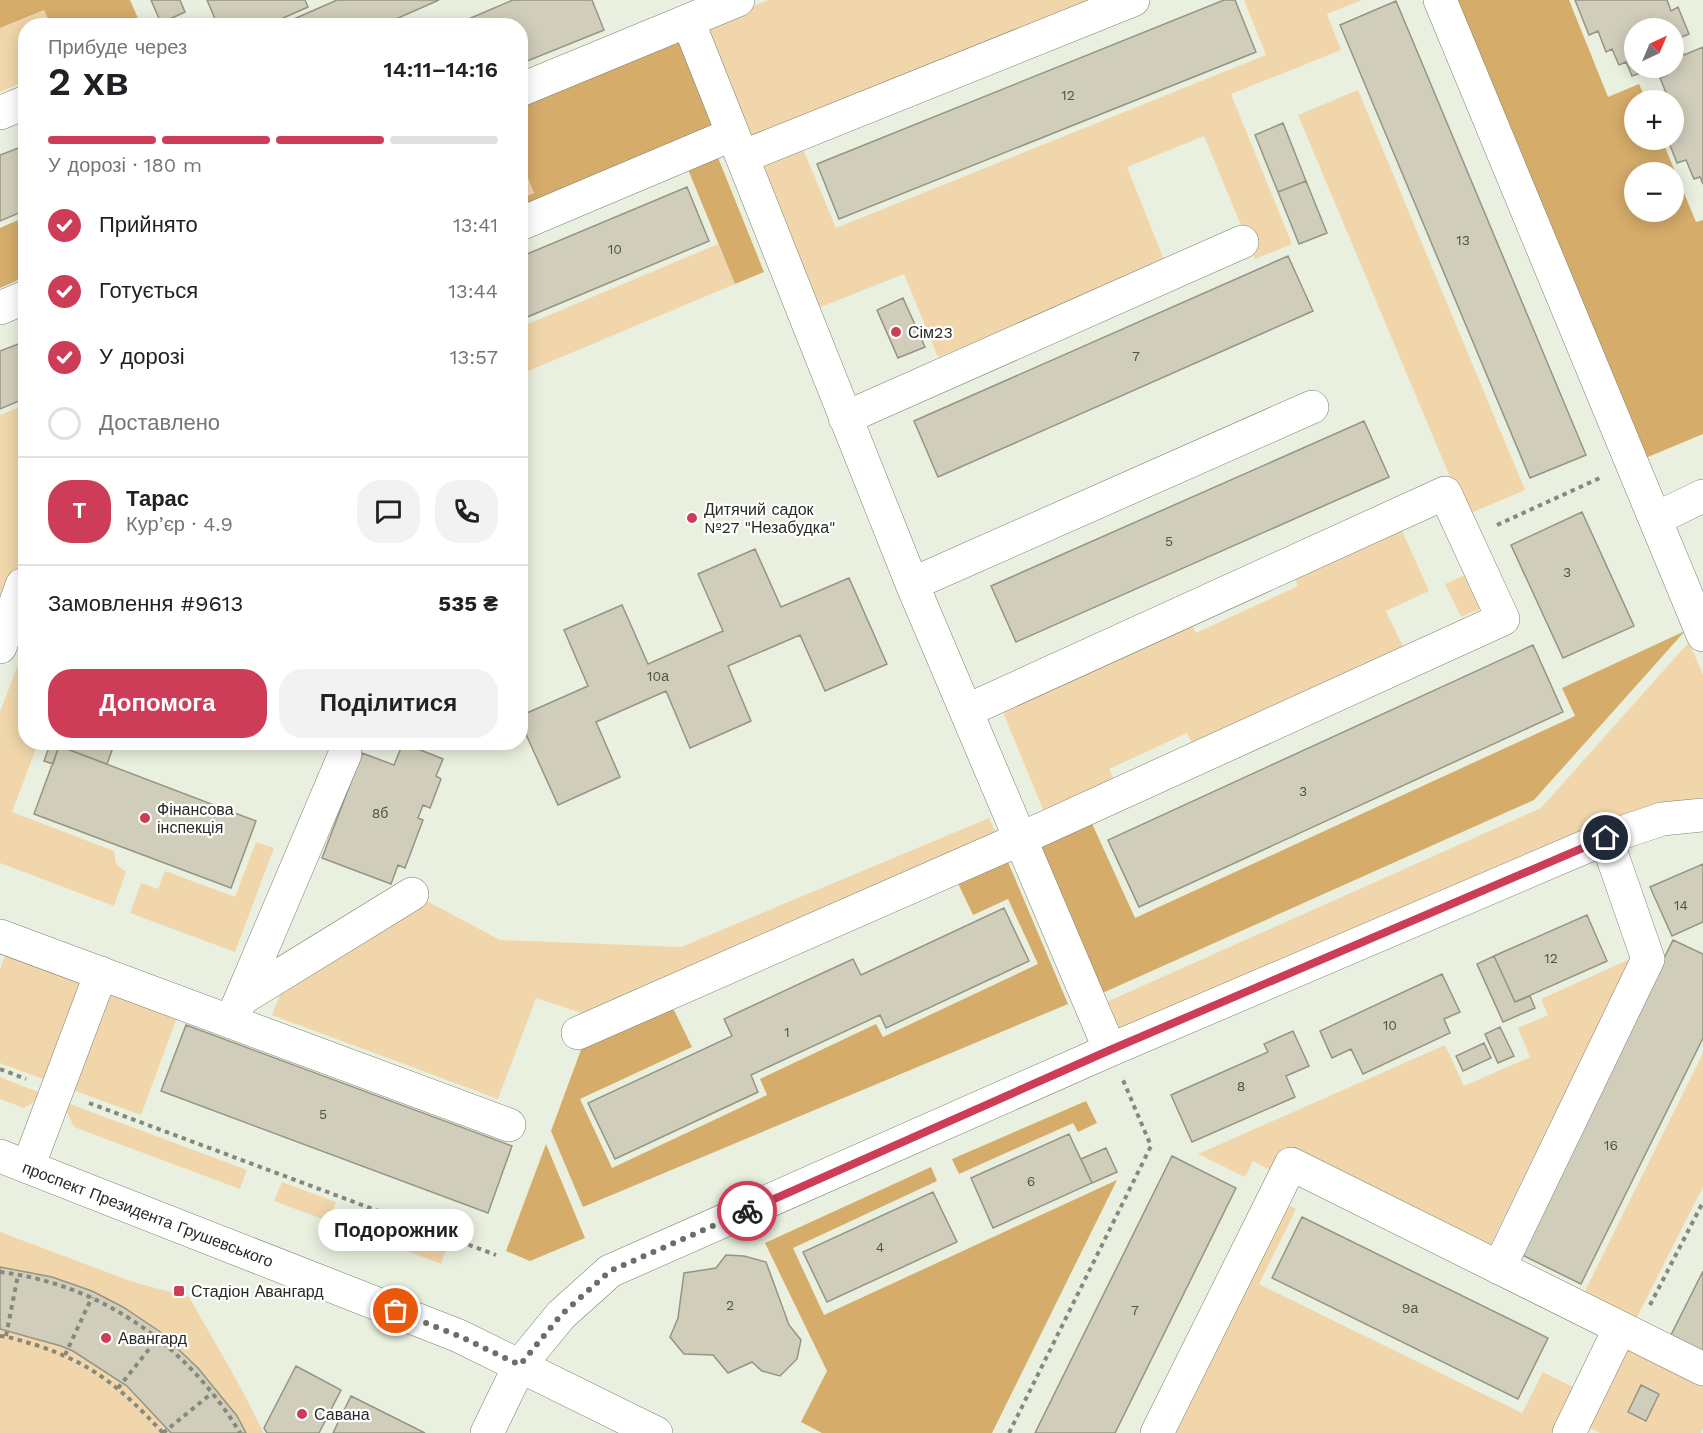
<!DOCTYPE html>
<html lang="uk">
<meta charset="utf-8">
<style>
:root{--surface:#fff;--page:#f2f2f2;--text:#202124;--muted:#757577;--line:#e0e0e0;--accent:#cd3d58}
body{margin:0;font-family:"Work Sans",sans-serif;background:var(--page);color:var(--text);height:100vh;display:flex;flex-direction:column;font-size:22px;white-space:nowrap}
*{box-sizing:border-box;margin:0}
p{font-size:20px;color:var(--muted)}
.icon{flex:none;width:33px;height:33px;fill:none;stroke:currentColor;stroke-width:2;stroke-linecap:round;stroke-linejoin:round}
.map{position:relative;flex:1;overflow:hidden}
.side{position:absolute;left:18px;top:18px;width:510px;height:732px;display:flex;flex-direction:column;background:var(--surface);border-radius:24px;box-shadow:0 3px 15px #0003}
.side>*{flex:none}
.needle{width:39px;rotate:44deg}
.fabs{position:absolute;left:1624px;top:18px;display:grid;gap:12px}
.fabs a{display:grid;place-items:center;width:60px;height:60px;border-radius:50%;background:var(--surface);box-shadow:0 3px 15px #0003;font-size:30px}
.pin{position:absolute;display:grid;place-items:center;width:51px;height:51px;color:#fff;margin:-26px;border:3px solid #fff;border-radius:50%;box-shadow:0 2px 6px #0007}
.courier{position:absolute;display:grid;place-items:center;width:60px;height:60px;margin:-30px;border:4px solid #cd3d58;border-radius:50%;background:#fff;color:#222;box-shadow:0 2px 8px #0007}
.bubble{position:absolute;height:42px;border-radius:21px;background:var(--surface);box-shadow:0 3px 15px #0003;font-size:20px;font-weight:600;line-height:42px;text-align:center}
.headline em{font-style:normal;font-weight:600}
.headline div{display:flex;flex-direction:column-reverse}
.headline{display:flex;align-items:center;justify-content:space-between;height:102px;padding:0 30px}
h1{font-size:39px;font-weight:600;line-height:45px}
.bar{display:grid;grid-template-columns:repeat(4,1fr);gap:9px 6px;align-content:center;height:72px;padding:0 30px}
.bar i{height:8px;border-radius:4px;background:var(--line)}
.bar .selected{background:var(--accent)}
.bar p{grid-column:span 4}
.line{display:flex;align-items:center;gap:15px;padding:0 30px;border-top:2px solid var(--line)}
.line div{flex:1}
.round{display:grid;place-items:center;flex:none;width:63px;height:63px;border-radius:24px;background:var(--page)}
ol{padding:0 30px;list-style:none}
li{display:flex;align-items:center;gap:18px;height:66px}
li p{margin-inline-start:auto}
li .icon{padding:6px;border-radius:50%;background:var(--accent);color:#fff;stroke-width:4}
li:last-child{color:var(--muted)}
li i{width:33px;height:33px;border:3px solid var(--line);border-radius:50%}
.action{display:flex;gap:12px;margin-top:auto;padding:12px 30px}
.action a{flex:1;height:69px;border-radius:24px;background:var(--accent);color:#fff;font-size:24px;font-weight:600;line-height:69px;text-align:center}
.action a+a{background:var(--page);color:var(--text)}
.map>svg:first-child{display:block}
.green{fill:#f1d6ab}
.forest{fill:#d5ac6a;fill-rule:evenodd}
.building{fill:#d0cdbb;stroke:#969483;stroke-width:1.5}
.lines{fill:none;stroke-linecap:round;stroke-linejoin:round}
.minor-casing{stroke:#7b8071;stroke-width:34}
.path{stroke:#85897d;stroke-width:4;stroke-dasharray:4.5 4.5;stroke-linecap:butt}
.minor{stroke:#fff;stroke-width:33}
.done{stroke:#6c6f65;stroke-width:6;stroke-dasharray:0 10.8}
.route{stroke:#cd3d58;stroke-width:8}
.poi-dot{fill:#cd3d58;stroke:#fff;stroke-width:2}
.labels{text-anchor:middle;stroke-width:4.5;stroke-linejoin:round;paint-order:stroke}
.number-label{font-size:14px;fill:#525349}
.poi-label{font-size:16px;fill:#282a23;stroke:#fff;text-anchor:start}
.street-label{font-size:16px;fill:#282a23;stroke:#fff}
</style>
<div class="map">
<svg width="1703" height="1433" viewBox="0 0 1703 1433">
<rect width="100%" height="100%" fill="#eaf0df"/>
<path class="green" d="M768,0h338l-358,144 -46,-116z
M1244,0h118l-35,14 14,36 -110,44 61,150 -37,15 -51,-123 -77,31 39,98 -228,92 -34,-83 -91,36 -58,-147 46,-19 35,84 430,-173z
M44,10l7,15 -25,1 -1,55 -25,11v-64z
M1358,90l167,400 -59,25 -168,-400z
M520,161l14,32 -13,6h-1z
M718,244l17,40 -214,90v-47z
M25,405v163l-4,-1 -21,56v-208z
M1398,522l31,69 -43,20 20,42 -211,97 -8,-17 -78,36 8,18 -70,32 -47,-114 188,-87 8,15 102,-47 -7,-15z
M1467,574l15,34 -21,9 -16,-33z
M1689,642l14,33v123l-44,5 -59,19 -487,209 -11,-27 439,-196z
M17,667l8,4 1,71 12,1 -26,69 102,39 2,13 10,8 -12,34 -114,-43v-151z
M989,818l9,20 -407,178 -55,-18 -38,101 -226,-84 12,-30 139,-86 77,41 181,7z
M256,842l18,6 -39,104 -105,-39 11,-30 17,6 7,-18 70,26z
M8,948l81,30 -38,104 -51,-19v-94z
M1630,959l-143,293 -215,-81 -19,-10 -8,16 -47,-23 247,-109 19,41 66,-29 -12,-29 30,-13 -7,-16z
M106,984l73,28 -38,103 -74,-27z
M1703,1053v134l-70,138 -52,-26z
M0,1077l46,18 -22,13 -24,-9z
M62,1101l185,69 -7,19 -166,-62z
M282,1182l54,20 -8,19 -54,-20z
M1283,1202l13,7 -37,75 263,129 21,-41 34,17 -21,44h-386z
M377,1218l71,26 -7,20 -71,-27z
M0,1232l133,50 56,15 47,82 28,54h-264z
M1627,1339l76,37v52l-2,5h-101l-16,-8z"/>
<path class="forest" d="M0,0h130l11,25h-90l-7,-15 -44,18z
M1453,0h116l39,97 31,-13 7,16h-11v40h27l34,82 7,-2v214l-60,25zM1635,172h39v40h-39z
M682,36l37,94 -198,83v-14l13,-6 -13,-32v-57z
M717,155l47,117 -29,12 -48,-117z
M25,217v60l-25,11v-60z
M1685,631l-151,169 -436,195 -65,-152 56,-26 46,101 440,-202 -13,-28z
M1005,855l63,149 -485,203 -32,-76 34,-92 85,-37 22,45 -112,52 32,69 155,-73 -7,-16 116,-55 7,13 155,-73 -30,-65 -35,16 -18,-38z
M1086,1101l11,22 -19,9 -5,-9 -114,51 -7,-15z
M546,1144l39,94 -55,23 -24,-10z
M931,1167l6,14 -144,67 31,67 293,-135 -125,253h-170l-21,-11 26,-51 -62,-128z"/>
<path class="building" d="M151,0h29l5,12 -24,11z
M207,0h98l3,7 -43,19h-47z
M337,0h102l-59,26h-102z
M513,0h79l12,30 -84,34v-38h-68z
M1224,0h11l21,52 -417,167 -22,-55z
M1575,0h92l4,11 7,-4 11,27 -12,5 7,16 19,-8v137l-3,-7 -6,2 -8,-19 -9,3 -9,-23h6v-40h-13l-1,-2 7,-3 -7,-17 7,-3 -3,-7h10v-40h-39v40h19l-22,8 -6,-14 -7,3 -7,-16 -6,3 -8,-21 -9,4z
M1396,1l190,454 -56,23 -190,-453z
M1283,123l23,58 -28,11 -23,-57z
M26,145v65l-26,11v-66z
M1306,181l21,52 -28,11 -21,-52z
M687,187l22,54 -189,79v-63z
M1288,256l25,55 -375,166 -24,-56z
M903,298l22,49 -27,11 -21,-48z
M26,341v57l-26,11v-58z
M1364,421l25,56 -373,165 -25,-56z
M1582,512l52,114 -71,32 -52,-113z
M755,549l26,58 68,-29 38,86 -62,27 -25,-56 -72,31 23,55 -61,27 -24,-57 -70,31 24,55 -62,28 -38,-84v-5l68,-30 -24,-56 58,-25 26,59 75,-33 -25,-57z
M1533,645l30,67 -424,195 -31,-67z
M51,742h64l-8,22 -48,-18 -6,18 -9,-3z
M403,743l40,16 -7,17 5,3 -11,29 -7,-3 -5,13 5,2 -18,48 -7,-3 -7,19 -69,-26 40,-105 32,12z
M59,746l197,75 -25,67 -197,-74z
M1703,864v58l-31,14 -22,-49z
M1004,908l25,53 -143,67 -6,-13 -129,60 7,17 -143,67 -27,-56 144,-67 -8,-17 103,-48 26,-12 8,16z
M1587,915l20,46 -92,41 -21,-46z
M1673,940l30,14v84l-122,246 -63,-31z
M1494,956l21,46 15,-6 5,12 -32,14 -26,-58z
M1442,974l18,38 -16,7 6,14 -87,41 -12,-25 -19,9 -12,-27z
M186,1025l326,121 -24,67 -327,-122z
M1500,1027l14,29 -16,7 -13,-29z
M1293,1031l16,35 -23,10 9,21 -103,45 -21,-47 97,-43 -4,-8z
M1484,1043l7,15 -28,13 -7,-15z
M1069,1134l23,49 -99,45 -22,-50z
M1106,1148l11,24 -25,11 -11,-24z
M1172,1156l64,32 -121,245h-80z
M933,1192l24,50 -130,60 -24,-50z
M1302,1217l246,121 -30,61 -246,-121z
M726,1255l18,1 22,6 23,63 12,15 -4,19 -17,17 -18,-5 -10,-9 -24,11 -15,-18 -29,-1 -14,-17 8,-19 6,-45 32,-5z
M0,1267l52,10 40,14 31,16 36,24 39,37 39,48 9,17h-75l-44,-47 -54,-35 -12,-5 -61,-17z
M1703,1271v80l-32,-16z
M296,1366l45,24 -22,43h-52l-3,-5z
M1641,1385l18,9 -13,27 -18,-9z
M351,1396l74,37h-92z"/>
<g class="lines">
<g class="minor-casing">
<path id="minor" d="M1440,0l215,519
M688,21l224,563 198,466
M520,90l218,-90
M0,113l26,-11
M742,157l391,-157
M520,224l213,-90
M0,308l26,-11
M845,418l397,-176
M1703,496l-48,23 48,116
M912,584l400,-177
M0,647l22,-62
M0,936l509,189
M241,999l171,-105
M231,1022l114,-268
M578,1033l442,-194 483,-220 -58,-126 -479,218
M0,1156l459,180 197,97
M28,1167l73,-194
M1499,1268l149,-309 -42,-121
M487,1433l33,-68 41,-50 49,-44 500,-221 496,-212 56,-19 41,-4
M1157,1433l134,-269 412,205
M1569,1433l51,-105"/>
</g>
<path class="path" d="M1497,525l105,-48
M0,1069l26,10
M89,1103l407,152
M0,1272c101,12 188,74 240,161
M1650,1305l53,-103
M0,1336c12,1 24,6 36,9 58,19 86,44 127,88
M6,1336l12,-61
M65,1355l27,-58
M118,1388l40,-50
M163,1433l49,-40
M1009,1433l142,-287 -28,-66"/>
<use href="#minor" class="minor"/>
</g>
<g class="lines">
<path class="done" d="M396,1311l63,25 61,29 41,-50 49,-44 137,-60"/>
<path class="route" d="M747,1211l363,-161 496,-212"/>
</g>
<g class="poi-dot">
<circle cx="896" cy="332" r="6"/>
<circle cx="692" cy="518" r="6"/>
<circle cx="145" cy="818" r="6"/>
<rect x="173" y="1285" width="12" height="12" rx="3"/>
<circle cx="106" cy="1338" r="6"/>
<circle cx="302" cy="1414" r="6"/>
</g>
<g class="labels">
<g class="number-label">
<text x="1068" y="100">12</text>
<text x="1463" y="245">13</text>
<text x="615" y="254">10</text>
<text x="1136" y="361">7</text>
<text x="1169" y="546">5</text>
<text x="1567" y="577">3</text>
<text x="658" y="681">10а</text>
<text x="1303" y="796">3</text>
<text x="380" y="818">8б</text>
<text x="1681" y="910">14</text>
<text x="1551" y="963">12</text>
<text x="1390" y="1030">10</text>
<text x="787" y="1037">1</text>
<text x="1241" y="1091">8</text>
<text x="323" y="1119">5</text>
<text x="1611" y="1150">16</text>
<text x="1031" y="1186">6</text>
<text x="880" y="1252">4</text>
<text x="730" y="1310">2</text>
<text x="1410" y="1313">9а</text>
<text x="1135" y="1315">7</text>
</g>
<g class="poi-label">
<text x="908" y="338">Сім23</text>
<text x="704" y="515">Дитячий садок<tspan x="704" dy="18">№27 "Незабудка"</tspan></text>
<text x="157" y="815">Фінансова<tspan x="157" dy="18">інспекція</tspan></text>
<text x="191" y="1297">Стадіон Авангард</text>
<text x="118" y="1344">Авангард</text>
<text x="314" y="1420">Савана</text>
</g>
<g class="street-label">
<text transform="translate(148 1214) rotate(21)" y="6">проспект Президента Грушевського</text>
</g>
</g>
</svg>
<div class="fabs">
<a><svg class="needle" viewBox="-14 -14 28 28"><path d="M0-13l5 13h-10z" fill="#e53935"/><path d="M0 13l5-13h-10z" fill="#757577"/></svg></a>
<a>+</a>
<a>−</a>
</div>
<div class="pin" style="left:396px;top:1311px;background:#ea580c"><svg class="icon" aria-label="bag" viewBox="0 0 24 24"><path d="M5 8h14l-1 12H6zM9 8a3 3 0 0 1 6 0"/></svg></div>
<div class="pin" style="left:1606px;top:838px;background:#1f2937"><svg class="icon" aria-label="home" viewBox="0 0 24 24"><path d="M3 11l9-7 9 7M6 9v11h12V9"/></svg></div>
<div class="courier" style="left:747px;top:1211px"><svg class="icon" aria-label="bike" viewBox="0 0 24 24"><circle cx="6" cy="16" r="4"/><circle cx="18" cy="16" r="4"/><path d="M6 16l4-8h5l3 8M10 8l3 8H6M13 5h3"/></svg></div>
<div class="bubble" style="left:318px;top:1209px;width:156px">Подорожник</div>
<section class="side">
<div class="headline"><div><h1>2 хв</h1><p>Прибуде через</p></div><em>14:11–14:16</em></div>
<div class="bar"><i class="selected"></i><i class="selected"></i><i class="selected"></i><i></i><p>У дорозі · 180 m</p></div>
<ol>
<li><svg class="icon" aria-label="check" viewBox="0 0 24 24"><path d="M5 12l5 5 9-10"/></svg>Прийнято<p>13:41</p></li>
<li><svg class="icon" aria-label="check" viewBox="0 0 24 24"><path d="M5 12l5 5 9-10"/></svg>Готується<p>13:44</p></li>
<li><svg class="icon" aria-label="check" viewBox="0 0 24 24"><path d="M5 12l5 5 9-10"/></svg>У дорозі<p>13:57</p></li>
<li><i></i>Доставлено</li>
</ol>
<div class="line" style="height:108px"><b class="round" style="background:var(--accent);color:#fff">Т</b><div><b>Тарас</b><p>Кур’єр · 4.9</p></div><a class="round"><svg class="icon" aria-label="chat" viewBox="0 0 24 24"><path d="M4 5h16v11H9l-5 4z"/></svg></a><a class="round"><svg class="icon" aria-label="phone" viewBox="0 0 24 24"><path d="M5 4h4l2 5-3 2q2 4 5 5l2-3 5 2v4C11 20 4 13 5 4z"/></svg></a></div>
<div class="line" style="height:78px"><div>Замовлення #9613</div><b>535 ₴</b></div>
<div class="action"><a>Допомога</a><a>Поділитися</a></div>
</section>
</div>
